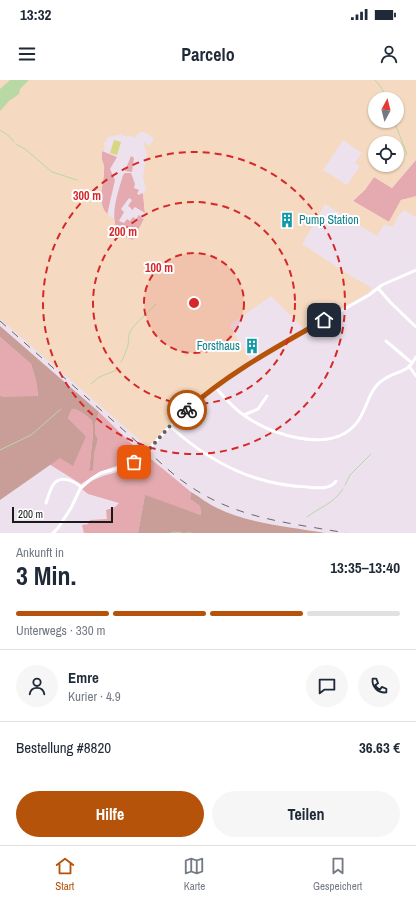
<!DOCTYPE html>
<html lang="de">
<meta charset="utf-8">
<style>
:root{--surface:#fff;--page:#f6f6f7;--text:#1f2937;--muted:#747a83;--line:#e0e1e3;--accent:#b45309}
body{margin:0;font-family:"Archivo Narrow",sans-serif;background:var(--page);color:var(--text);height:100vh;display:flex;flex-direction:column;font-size:15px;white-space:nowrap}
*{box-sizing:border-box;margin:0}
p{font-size:13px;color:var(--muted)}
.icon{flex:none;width:22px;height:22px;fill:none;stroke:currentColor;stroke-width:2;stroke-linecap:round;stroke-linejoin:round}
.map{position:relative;height:453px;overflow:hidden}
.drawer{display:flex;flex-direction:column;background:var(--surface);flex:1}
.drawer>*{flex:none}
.needle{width:26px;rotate:7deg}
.controls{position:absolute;left:368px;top:12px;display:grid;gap:8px}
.controls a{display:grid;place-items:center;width:36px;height:36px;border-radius:50%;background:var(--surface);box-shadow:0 1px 3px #0004;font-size:20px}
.scale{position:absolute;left:12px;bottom:10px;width:101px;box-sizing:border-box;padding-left:4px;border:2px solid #1b1b1b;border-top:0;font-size:11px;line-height:14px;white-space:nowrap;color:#1b1b1b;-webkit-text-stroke:3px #fff;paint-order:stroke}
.pin{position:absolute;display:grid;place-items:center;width:34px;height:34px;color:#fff;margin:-17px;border-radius:8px;box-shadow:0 2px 6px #0006}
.courier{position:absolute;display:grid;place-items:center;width:40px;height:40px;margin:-20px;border:3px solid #b45309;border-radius:50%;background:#fff;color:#222;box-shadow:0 1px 5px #0007}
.head em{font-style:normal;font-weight:700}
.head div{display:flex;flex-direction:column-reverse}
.head{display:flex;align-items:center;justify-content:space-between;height:68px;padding:0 16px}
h1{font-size:26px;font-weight:700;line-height:30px}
.bar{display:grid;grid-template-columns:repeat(4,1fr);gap:6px 4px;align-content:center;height:48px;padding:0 16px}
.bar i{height:5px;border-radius:3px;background:var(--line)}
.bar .selected{background:var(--accent)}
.bar p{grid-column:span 4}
.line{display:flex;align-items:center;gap:10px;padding:0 16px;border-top:1px solid var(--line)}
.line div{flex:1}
.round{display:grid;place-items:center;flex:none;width:42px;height:42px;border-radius:21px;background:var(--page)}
.cta{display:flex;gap:8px;margin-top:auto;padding:8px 16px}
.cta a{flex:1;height:46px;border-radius:24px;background:var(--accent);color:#fff;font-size:16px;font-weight:700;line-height:46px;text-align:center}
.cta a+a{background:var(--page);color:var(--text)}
.status{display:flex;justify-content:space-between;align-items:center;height:28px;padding:0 20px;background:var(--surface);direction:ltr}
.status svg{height:11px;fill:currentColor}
header{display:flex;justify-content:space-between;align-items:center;height:52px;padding:0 16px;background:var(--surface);font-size:18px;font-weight:700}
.dock{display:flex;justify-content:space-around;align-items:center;height:56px;border-top:1px solid var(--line);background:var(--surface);font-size:11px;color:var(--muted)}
.dock a{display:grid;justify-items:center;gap:2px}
.dock .selected{color:var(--accent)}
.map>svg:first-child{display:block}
.grass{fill:#e4aaaf}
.forest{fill:#c99d98}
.park{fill:#f5d9c0;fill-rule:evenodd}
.pitch{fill:#d6d783}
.water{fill:#b8d8a4}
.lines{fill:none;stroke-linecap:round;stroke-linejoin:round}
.stream{stroke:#b8d8a4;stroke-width:1}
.street{stroke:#fff;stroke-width:3}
.rail{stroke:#696969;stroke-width:1;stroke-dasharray:8 8;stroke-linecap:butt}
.done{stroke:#646064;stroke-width:4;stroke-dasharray:0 7.2}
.route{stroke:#b45309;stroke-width:5}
.ring{fill:none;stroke:#d62828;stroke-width:2;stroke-dasharray:7 5}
.labels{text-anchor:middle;stroke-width:4;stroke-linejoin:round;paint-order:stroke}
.culture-label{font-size:12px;fill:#0d838f;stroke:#fff;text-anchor:start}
.centre{fill:#d62828;stroke:#fff;stroke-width:2}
.ring-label{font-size:12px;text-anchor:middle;font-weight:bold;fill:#d62828;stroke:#fff;stroke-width:4;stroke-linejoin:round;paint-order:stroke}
</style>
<div class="status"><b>13:32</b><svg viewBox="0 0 49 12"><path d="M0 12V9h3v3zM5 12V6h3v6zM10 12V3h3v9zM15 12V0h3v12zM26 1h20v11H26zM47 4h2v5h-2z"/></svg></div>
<header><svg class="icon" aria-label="menu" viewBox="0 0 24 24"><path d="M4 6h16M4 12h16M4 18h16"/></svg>Parcelo<svg class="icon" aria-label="person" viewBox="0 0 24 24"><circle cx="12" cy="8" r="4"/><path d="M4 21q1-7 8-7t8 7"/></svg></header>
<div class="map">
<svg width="416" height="453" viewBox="0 0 416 453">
<rect width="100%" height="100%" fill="#ece1ec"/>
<path class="grass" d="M102,71l15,6 -7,12 5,11 -8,35c-11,-16 -3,-28 -3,-45 1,-8 -4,-8 -2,-19z
M131,76l3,2 -2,14 -7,-1z
M416,80v37l-15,3 -12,22 -36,-21 11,-11 10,-13 18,11z
M125,93h6l4,11 -1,4 5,2 -2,4 3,1 1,-2 2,1 2,19 -10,-6 -3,3 -1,-1v-1l-3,-2 4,-6 -3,-2 -8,11 3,3 -5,9 5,2 3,-4 3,2 3,-4 3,2 3,-4 5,4 -11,21 -7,-2 -9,-7c-7,-18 1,-38 6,-56z
M0,257l31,27 5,17 2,16h-30l-8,-1z
M72,329c7,0 15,7 20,12l1,13 -4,37 9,-32 -3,-6v-9l4,-12 42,41 -5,6 -37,13 -18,12 -32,-20 11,-6 26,-22 -18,-18z
M146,375l45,37 -1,7 10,7 1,9 -56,-19 -7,37h-54l-2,-8 6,-1 2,-4 17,-1 -1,-9 9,-3 4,-4 -31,-9 -6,-5c18,-20 51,-13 64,-34z"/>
<path class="forest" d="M0,246l99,86 -4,12v9l3,6 -4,15 -1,16 -4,1 4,-37 -1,-13c-5,-5 -13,-12 -20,-12l-4,9 18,18 -13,30 -13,-8 -60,42v-104l8,1 30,-1 -2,-15 -5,-17 -31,-27z
M191,412c9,5 17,12 26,16 33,16 72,19 108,25h-187l7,-38 56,20 -1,-9 -10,-7z"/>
<path class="park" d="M0,0h416v79l-24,29 -18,-11 -9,13 -12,11 36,21 12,-22 15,-4v21l-12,-7 -6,6 -5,11 -9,-3 -7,12 -52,-32 -23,40 47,31 23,13 -4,5 -64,36 -33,-33 -41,29 20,35 -15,10 -45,35 -42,42 -148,-128zM375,19h22v22h-22zM141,52h3l10,6 -4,8 -7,-4 4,12 -4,23 3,12 -3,5 2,19 -4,5 3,1 -11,21c-12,-4 -17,-8 -19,-21 -22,-14 -10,-29 -10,-49 1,-8 -4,-8 -2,-18l3,-3 -1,-6 4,-6 14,-3 1,2h9l3,2 2,-4zM343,60l19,13 -7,10 5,3 -13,19 -24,-15zM375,63h22v22h-22z"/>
<path class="pitch" d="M114,60l7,2 -4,13 -7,-2z"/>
<path class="water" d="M10,0h19l-9,9 -1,5 -10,7 -9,10v-22z"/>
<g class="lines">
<path class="stream" d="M375,0l6,7 7,12
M394,41l13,33 -1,1
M0,50l9,6 5,6
M16,64l9,5 27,23 25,8
M121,282c3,-5 5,-11 7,-17 1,-4 0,-9 2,-13 6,-11 18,-18 26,-28
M91,304l8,-7 18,-7
M0,370l31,-15 30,-26
M345,405l5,-10 21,-21
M307,437c14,-11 25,-12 36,-28
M171,453l3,-1 8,1
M186,453h5"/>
<path class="street" d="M378,208l12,14 26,25
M386,261l26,22
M409,286l7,10
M216,308c9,10 17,20 29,28 26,18 81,37 108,11 13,-12 13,-30 24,-42 10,-11 22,-11 32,-18 3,-3 5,-7 7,-10
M244,335l14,-6 9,-13
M170,346c39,36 84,59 137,61 10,1 23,3 29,-6
M46,423c2,-6 4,-13 7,-18 7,-11 21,-4 28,2
M53,453l5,-5 13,-20 9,-19 11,-10 10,-6 21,-6 17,-7 31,-34 20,-18 44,-34 29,-19 106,-60 13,-10 34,-15"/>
<path class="rail" d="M0,241l171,151c55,46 108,49 175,61"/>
</g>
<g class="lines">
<path class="done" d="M134,382l8,-5 28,-31 17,-16"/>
<path class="route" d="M187,330c41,-37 90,-63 137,-90"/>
</g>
<circle cx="194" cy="223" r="50" fill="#d62828" fill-opacity=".12"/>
<g class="ring">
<circle cx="194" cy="223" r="50"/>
<circle cx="194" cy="223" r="101"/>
<circle cx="194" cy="223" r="151"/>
</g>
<defs>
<g id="building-bare" transform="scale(1.2)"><path d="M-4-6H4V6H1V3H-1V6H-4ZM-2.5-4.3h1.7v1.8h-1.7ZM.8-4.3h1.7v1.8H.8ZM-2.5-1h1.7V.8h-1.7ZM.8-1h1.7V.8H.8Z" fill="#0f9aa8" stroke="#fff" stroke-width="2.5" paint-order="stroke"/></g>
</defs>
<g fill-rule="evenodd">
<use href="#building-bare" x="287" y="140"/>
<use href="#building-bare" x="252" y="266"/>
</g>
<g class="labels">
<g class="culture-label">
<text x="299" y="144">Pump Station</text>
<text x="240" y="270" text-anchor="end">Forsthaus</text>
</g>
</g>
<circle cx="194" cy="223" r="6" class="centre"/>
<g class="ring-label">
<text x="87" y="120">300 m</text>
<text x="123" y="156">200 m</text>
<text x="159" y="192">100 m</text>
</g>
</svg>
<div class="controls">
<a><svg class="needle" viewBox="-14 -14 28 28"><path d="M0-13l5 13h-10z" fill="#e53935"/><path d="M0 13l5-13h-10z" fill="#747a83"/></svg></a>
<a><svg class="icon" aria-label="locate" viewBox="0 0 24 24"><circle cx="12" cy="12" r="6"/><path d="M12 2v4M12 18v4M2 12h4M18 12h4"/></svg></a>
</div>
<div class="scale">200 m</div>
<div class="pin" style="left:134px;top:382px;background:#ea580c"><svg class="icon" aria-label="bag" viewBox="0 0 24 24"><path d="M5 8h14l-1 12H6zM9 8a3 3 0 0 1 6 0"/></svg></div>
<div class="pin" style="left:324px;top:240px;background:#1f2937"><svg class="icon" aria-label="home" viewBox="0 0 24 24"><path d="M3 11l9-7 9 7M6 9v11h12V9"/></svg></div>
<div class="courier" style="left:187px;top:330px"><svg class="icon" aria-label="bike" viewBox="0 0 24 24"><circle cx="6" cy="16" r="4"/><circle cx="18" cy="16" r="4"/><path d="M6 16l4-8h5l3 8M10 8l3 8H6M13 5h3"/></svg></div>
</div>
<section class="drawer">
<div class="head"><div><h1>3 Min.</h1><p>Ankunft in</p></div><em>13:35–13:40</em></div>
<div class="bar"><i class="selected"></i><i class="selected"></i><i class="selected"></i><i></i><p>Unterwegs · 330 m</p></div>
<div class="line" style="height:72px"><a class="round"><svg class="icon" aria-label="person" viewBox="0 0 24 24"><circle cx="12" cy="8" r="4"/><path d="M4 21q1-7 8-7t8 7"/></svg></a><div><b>Emre</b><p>Kurier · 4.9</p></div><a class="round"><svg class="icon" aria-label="chat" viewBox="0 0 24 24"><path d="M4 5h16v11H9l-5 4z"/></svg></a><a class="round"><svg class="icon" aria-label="phone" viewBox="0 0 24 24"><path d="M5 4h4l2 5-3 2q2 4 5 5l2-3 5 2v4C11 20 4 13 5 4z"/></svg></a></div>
<div class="line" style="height:52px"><div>Bestellung #8820</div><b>36.63 €</b></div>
<div class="cta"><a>Hilfe</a><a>Teilen</a></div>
</section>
<nav class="dock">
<a class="selected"><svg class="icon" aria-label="home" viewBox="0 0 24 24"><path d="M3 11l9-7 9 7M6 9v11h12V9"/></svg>Start</a>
<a><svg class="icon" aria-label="map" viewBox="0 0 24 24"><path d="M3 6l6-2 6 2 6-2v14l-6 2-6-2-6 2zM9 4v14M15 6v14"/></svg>Karte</a>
<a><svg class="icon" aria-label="saved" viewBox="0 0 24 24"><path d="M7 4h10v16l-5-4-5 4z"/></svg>Gespeichert</a>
</nav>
